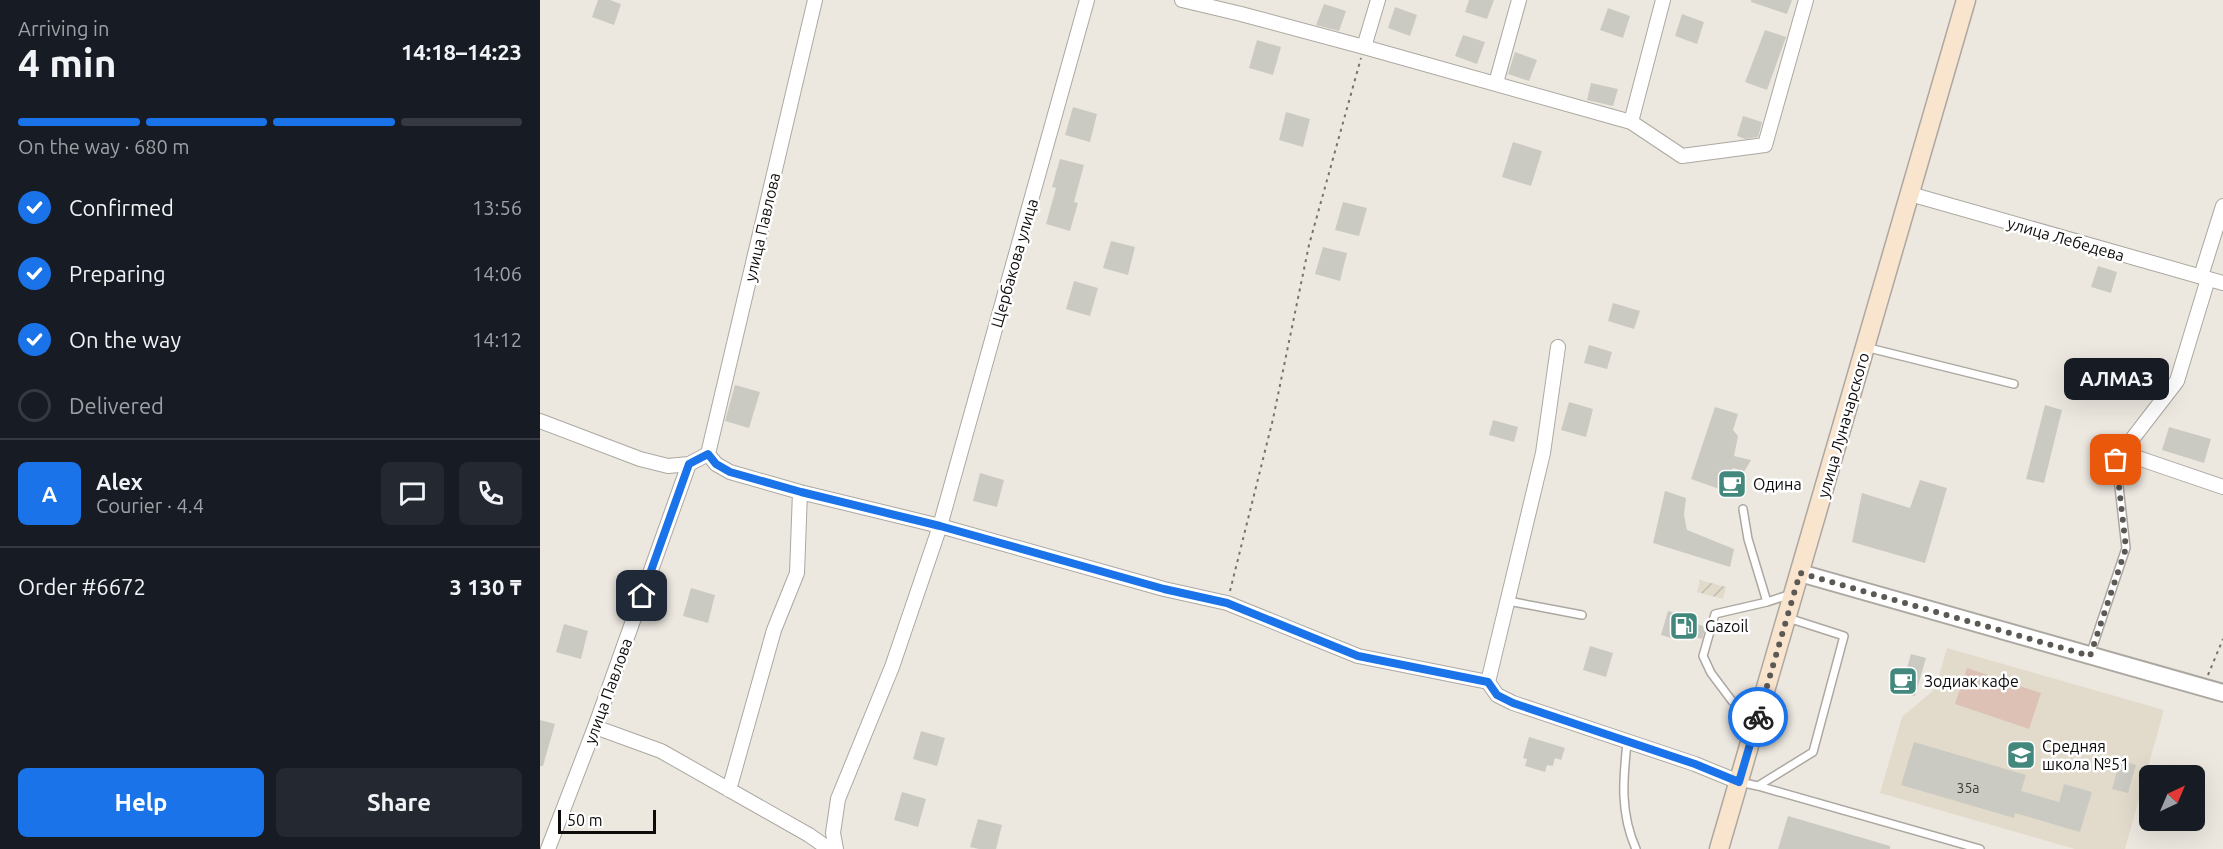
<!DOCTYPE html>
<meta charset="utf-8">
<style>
:root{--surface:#171b24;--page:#242831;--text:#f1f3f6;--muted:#9ea1a6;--line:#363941;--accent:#1a73e8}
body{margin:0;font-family:Ubuntu,sans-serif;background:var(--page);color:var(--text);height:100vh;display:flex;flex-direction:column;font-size:22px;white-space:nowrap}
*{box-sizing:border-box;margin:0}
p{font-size:20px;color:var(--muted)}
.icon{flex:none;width:33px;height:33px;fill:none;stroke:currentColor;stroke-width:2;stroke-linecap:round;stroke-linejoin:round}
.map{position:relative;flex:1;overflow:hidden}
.panel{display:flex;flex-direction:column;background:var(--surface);width:540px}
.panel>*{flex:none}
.needle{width:39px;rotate:44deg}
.controls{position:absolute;left:1599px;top:765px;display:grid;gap:12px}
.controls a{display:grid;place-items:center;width:66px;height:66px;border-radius:9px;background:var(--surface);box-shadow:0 6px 24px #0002;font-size:30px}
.scale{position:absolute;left:18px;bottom:15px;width:98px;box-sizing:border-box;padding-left:6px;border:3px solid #0e0c0a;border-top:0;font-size:16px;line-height:21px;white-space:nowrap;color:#0e0c0a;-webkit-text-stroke:4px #fff;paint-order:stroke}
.pin{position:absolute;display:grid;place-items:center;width:51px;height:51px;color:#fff;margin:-26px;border-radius:12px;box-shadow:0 3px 9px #0006}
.courier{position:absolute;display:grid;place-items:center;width:60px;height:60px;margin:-30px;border:4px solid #1a73e8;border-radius:50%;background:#fff;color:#222;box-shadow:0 2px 8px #0007}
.bubble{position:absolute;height:42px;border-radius:9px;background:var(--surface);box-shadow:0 6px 24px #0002;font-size:20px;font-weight:700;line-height:42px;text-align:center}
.summary em{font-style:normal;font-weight:700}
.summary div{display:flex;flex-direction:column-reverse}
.summary{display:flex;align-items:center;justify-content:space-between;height:102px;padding:0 18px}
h1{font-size:39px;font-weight:700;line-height:45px}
.bar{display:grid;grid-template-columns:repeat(4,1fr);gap:9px 6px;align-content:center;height:72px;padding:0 18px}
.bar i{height:8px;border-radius:4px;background:var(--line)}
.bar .on{background:var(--accent)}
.bar p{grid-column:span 4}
.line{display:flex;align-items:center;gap:15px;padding:0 18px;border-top:2px solid var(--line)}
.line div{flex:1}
.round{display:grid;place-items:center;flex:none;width:63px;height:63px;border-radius:9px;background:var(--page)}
ol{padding:0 18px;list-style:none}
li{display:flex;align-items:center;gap:18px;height:66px}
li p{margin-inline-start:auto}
li .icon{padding:6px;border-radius:50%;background:var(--accent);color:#fff;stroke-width:4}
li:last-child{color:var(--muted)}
li i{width:33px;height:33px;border:3px solid var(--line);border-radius:50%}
.action{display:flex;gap:12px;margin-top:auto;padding:12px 18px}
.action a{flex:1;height:69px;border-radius:9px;background:var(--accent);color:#fff;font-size:24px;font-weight:700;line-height:69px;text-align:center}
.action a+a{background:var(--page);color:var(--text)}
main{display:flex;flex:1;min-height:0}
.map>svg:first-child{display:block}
.built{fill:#e2dbcc}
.industrial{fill:url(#industrial-furrows)}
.pitch{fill:#ddc1b5}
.building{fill:#cbcac2}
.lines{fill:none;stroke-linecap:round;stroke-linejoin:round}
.service-casing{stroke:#aca8a1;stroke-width:10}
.minor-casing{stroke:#aca8a1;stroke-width:16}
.tertiary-casing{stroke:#aca8a1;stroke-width:20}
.secondary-casing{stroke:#aca8a1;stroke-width:21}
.path{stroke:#76736e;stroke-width:2;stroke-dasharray:3 4.5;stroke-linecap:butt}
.service{stroke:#fff;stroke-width:7}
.minor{stroke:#fff;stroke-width:14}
.tertiary{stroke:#fff;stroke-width:16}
.secondary{stroke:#f9e4ce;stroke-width:18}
.done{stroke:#5c5955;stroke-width:6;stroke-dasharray:0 10.8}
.route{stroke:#1a73e8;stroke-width:8}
.labels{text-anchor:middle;stroke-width:5;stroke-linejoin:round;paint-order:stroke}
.number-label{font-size:14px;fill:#3d3c38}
.street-label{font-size:16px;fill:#0e0c0a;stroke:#fff}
.poi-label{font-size:16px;fill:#0e0c0a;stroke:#fff;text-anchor:start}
</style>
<main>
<section class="panel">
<div class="summary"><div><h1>4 min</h1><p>Arriving in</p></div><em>14:18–14:23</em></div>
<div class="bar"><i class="on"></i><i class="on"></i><i class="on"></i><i></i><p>On the way · 680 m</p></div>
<ol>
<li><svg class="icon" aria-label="check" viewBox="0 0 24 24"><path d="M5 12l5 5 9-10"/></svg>Confirmed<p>13:56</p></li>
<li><svg class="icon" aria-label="check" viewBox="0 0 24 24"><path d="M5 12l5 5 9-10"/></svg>Preparing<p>14:06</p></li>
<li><svg class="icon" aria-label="check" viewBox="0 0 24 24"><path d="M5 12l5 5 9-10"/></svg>On the way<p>14:12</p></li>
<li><i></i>Delivered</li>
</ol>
<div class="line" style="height:108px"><b class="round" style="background:var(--accent);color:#fff">A</b><div><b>Alex</b><p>Courier · 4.4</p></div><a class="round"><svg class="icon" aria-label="chat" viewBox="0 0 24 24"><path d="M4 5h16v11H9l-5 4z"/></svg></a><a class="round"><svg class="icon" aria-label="phone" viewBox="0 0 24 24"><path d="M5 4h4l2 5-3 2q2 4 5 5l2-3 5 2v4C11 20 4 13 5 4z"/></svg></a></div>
<div class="line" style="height:78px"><div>Order #6672</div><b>3 130 ₸</b></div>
<div class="action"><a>Help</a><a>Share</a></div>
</section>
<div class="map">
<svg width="1683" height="849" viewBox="0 0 1683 849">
<defs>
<pattern id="industrial-furrows" width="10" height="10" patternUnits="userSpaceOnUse" patternTransform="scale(1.5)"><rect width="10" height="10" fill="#e2dbcc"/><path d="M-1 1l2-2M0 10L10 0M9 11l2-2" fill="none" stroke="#c1bbae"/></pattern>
</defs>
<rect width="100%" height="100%" fill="#ece8e0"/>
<path class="built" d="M1407,648l217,62 -39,139h-50l-195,-56 22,-76 33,-28z"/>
<path class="industrial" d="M1160,580l26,7 -3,12 -26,-7z"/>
<path class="pitch" d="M1427,668l74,25 -12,36 -74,-25z"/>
<path class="building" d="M58,0h12l11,4 -7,21 -22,-8z
M929,0h25l-7,19 -22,-7z
M1211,0h41l-5,14 -36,-12z
M784,4l22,7 -7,20 -23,-6z
M855,7l22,8 -7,21 -22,-8z
M1068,8l22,8 -7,22 -23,-8z
M1142,14l22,8 -7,22 -22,-8z
M1225,30l21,7 -19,53 -22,-8z
M923,35l22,7 -8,22 -22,-8z
M717,40l24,7 -8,28 -24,-7z
M975,52l22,8 -8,21 -21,-7z
M1051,83l27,6 -5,17 -26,-6z
M533,107l24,7 -7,28 -25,-7z
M746,112l24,7 -7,28 -24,-7z
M1203,116l19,6 -4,15 -13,2 -8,-3z
M973,142l29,9 -11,35 -29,-9z
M520,159l24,6 -10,37 4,1 -8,28 -24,-7 10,-36 -4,-1z
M803,202l24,6 -8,28 -24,-6z
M571,241l24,6 -7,28 -25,-7z
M783,247l24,6 -7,28 -25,-7z
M1558,266l19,6 -6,21 -20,-6z
M534,281l24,7 -8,28 -24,-7z
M1073,303l27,8 -6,18 -26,-8z
M1049,345l23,7 -5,17 -23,-6z
M195,385l25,7 -11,36 -24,-7z
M1029,402l24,7 -7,28 -25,-7z
M1505,405l17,5 -18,73 -18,-4z
M1175,407l23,7 -5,16 5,6 -4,20 17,4 -7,12 -11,-4 -8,23 -34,-12z
M953,420l25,7 -4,15 -25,-7z
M1629,427l42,12 -7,24 -42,-13z
M440,473l24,7 -7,27 -24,-6z
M1380,480l27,8 -22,75 -73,-21 10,-49 48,15z
M1125,491l21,7 -2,17 3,15 47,19 -4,18 -77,-24z
M151,588l24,7 -7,28 -25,-7z
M1128,611l18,5 5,6 15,5 -4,12 -22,-6 -1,7 -18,-5z
M24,624l24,7 -7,28 -25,-7z
M1050,646l23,7 -7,24 -23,-7z
M1371,654l15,4 -11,38 -15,-4z
M0,720l15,4 -12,42h-3z
M381,731l24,7 -8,28 -24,-7z
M989,737l36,11 -4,12 -6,-2 -2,8 -6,-1 -2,7 -20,-6 2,-7 -4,-1z
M1374,742l112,33 -5,16 38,11 5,-18 28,8 -12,40 -65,-19 -1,5 -113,-33z
M1580,760l16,5 -8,28 -16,-4z
M362,792l24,7 -8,28 -24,-7z
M1248,816l102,30v3h-112z
M438,819l24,6 -6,24h-17l-9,-2z"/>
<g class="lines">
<g class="service-casing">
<path id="service" d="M1325,347l149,37
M1203,509l5,30 19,63
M968,601l74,14
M1550,655l36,-107 -10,-88
M1216,718l-24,-17 -21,-28 -8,-17 12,-42 52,-12 24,-8
M1087,743c-4,37 -7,70 9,106
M1199,782l19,4 222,63
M1218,786l55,-34 31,-116 -56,-18"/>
</g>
<g class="minor-casing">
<path id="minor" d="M642,0l59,14 123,33 267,75 51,34 83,-11 41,-145
M824,47l14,-47
M956,83l23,-83
M1091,122l32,-122
M1370,194l313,89
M1661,276l22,-70
M1668,279l-31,102 -61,79 22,-2 85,29
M1018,347l-15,106 -55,229 9,13 16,8 182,61 44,18
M0,421l100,38 28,7 21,-2 19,-10 8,10 14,8 70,20 140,34 224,63 63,14 131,53 130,26
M168,454l107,-454
M55,727l66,24 148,84 20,14
M189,790l45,-160 23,-57 3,-81
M8,849l47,-122 94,-263
M296,849l-3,-16 5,-34 54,-132 48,-141 147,-526"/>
</g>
<g class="tertiary-casing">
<path id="tertiary" d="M1260,573l423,120"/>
</g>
<g class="secondary-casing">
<path id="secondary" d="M1179,849l247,-849"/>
</g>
<path class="path" d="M690,591l43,-172 36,-174 52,-187
M1668,675l15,-36"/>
<use href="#service" class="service"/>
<use href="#minor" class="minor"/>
<use href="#tertiary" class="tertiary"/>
<use href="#secondary" class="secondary"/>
</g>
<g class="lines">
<path class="done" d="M1218,717l42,-144 290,83 36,-108 -10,-88"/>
<path class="route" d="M102,596l47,-132 19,-10 8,10 14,8 71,20 139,34 224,63 63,14 131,53 130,26 9,13 16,8 182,61 44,18 19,-65"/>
</g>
<defs>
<g id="cafe-square" transform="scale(1.5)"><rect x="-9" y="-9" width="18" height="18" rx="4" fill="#43887d" stroke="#fff"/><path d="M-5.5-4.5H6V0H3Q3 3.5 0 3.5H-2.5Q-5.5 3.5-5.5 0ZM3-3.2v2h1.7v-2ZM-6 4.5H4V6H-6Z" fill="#fff"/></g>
<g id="fuel-square" transform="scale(1.5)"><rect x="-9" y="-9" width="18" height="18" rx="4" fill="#43887d" stroke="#fff"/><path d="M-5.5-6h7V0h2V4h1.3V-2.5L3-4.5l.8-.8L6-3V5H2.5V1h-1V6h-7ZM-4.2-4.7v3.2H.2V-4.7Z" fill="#fff"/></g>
<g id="school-square" transform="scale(1.5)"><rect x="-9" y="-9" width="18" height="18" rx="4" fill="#43887d" stroke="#fff"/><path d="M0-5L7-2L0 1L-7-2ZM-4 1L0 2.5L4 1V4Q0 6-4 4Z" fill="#fff"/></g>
</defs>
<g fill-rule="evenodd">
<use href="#cafe-square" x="1192" y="484"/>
<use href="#fuel-square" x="1144" y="626"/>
<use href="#cafe-square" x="1363" y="681"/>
<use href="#school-square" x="1481" y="755"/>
</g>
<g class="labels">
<g class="number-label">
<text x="1428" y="793">35а</text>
</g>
<g class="street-label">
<text transform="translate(222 227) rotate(-77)" y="6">улица Павлова</text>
<text transform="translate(1526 239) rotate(16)" y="6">улица Лебедева</text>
<text transform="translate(474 263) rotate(-74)" y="6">Щербакова улица</text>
<text transform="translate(1303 425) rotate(-74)" y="6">улица Луначарского</text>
<text transform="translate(68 691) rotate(-70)" y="6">улица Павлова</text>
</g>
<g class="poi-label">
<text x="1213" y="490">Одина</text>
<text x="1165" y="632">Gazoil</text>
<text x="1384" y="687">Зодиак кафе</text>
<text x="1502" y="752">Средняя<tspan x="1502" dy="18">школа №51</tspan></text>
</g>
</g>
</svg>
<div class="controls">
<a><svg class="needle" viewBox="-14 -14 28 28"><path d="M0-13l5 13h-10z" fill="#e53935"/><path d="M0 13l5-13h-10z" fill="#9ea1a6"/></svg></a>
</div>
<div class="scale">50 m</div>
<div class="pin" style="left:1576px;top:460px;background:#ea580c"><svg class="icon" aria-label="bag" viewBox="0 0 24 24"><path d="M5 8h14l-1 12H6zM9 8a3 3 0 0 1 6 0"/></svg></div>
<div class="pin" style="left:102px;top:596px;background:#1f2937"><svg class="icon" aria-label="home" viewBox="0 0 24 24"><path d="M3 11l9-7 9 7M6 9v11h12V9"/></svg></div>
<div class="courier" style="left:1218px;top:717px"><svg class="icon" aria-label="bike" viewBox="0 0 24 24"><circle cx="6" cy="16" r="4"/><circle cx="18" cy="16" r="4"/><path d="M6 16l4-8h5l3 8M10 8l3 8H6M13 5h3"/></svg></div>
<div class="bubble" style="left:1524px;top:358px;width:105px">АЛМАЗ</div>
</div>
</main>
